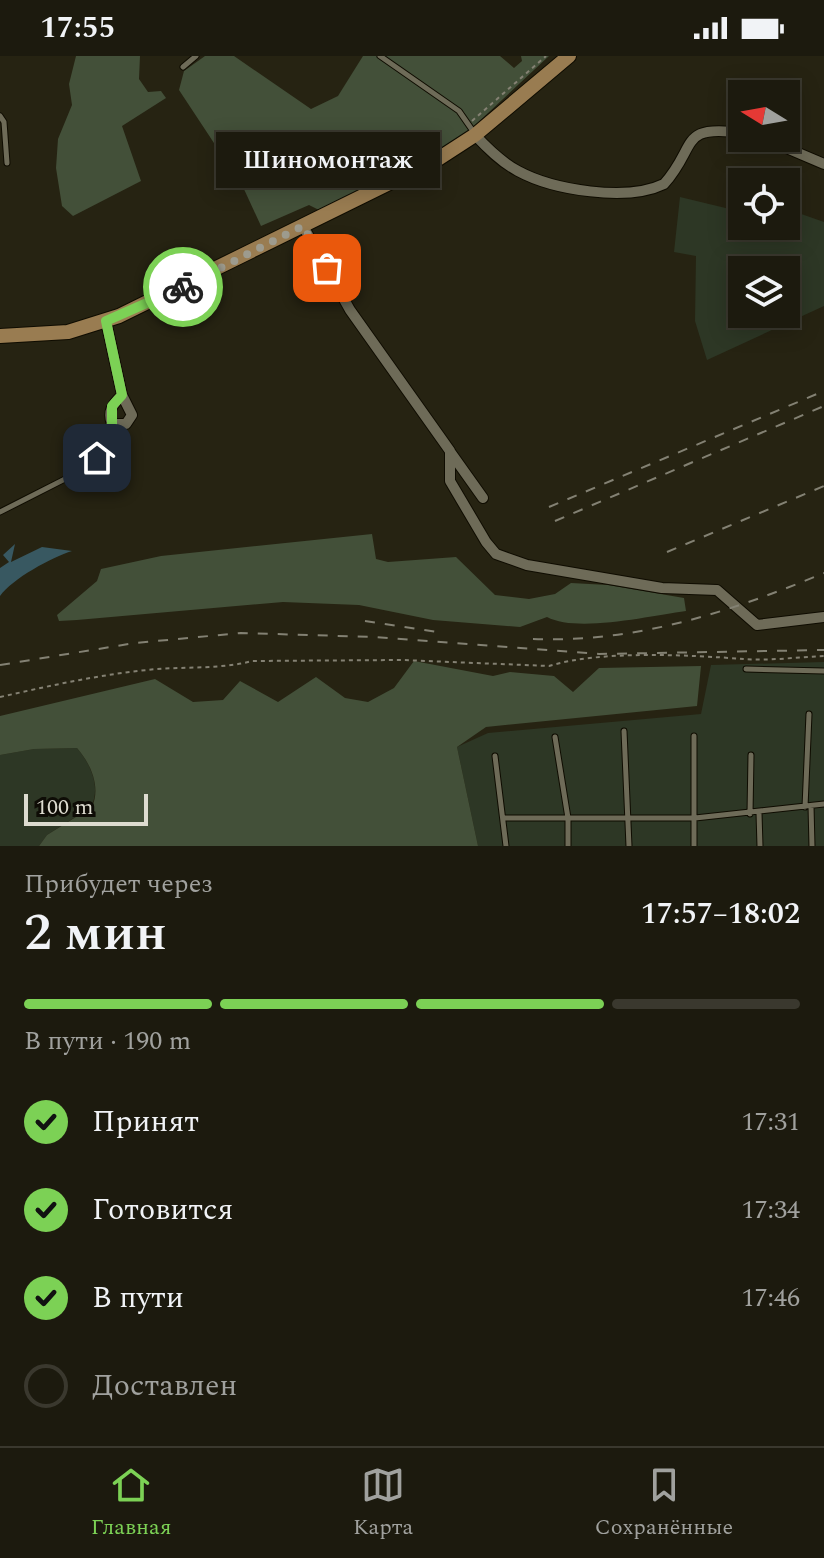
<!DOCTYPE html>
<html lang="ru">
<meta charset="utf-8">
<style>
:root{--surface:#1c1a0e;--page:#252317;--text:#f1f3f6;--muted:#a0a19e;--line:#3a382e;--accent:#7cd155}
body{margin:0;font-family:Spectral,serif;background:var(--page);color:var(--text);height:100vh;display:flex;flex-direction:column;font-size:30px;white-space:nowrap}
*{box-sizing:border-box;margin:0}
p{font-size:26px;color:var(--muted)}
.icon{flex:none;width:44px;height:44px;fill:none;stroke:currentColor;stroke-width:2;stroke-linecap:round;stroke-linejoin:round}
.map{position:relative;height:790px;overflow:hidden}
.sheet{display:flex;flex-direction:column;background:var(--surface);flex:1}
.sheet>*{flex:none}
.needle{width:52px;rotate:281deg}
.fabs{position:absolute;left:728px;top:24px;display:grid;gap:16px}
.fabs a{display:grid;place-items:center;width:72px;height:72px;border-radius:0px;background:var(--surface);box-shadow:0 4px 20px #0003,0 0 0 2px var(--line);font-size:40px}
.scale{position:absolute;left:24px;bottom:20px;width:124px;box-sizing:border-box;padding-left:8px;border:4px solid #dddbd0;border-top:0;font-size:22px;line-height:28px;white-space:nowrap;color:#dddbd0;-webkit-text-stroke:6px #0e0c06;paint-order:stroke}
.pin{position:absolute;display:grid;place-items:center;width:68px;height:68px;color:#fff;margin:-34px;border-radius:16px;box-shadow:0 4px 12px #0006}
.courier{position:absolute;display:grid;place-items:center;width:80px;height:80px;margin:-40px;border:6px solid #7cd155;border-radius:50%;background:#fff;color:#222;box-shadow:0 2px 10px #0007}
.bubble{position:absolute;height:56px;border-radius:0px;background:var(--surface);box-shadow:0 4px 20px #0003,0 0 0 2px var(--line);font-size:26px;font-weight:600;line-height:56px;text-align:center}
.head em{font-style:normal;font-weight:600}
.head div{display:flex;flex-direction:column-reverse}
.head{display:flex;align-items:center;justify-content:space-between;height:136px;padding:0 24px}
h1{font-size:52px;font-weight:600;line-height:60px}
.bar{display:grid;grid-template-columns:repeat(4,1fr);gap:12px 8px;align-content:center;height:96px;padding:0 24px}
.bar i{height:10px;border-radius:6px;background:var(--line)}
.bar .on{background:var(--accent)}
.bar p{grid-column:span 4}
ol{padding:0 24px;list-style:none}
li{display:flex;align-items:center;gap:24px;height:88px}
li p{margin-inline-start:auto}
li .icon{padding:8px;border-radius:50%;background:var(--accent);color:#111;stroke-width:4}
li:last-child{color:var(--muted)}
li i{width:44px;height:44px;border:4px solid var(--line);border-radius:50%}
.status{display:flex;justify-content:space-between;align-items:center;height:56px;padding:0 40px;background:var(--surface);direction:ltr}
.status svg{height:22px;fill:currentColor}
.tab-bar{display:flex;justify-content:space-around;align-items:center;height:112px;border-top:2px solid var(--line);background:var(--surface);font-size:22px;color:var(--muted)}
.tab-bar a{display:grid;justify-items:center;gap:4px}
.tab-bar .on{color:var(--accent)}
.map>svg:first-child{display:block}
.green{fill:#2d3725;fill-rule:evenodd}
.forest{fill:#435039}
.water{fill:#385861}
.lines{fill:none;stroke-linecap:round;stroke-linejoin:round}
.lane-casing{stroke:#0f0c01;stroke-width:7}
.street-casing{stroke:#0f0c01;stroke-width:12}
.secondary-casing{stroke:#0f0c01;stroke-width:16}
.path{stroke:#848173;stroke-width:2;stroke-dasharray:4 4;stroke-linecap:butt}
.lane{stroke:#6e6b58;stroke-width:5}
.street{stroke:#6e6b58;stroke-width:10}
.secondary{stroke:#997c51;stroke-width:14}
.rail{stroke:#838173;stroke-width:2;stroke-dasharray:10 10;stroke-linecap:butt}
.done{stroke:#9d9b8e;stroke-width:8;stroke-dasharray:0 14.4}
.route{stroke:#7cd155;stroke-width:10}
</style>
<div class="status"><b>17:55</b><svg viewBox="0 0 49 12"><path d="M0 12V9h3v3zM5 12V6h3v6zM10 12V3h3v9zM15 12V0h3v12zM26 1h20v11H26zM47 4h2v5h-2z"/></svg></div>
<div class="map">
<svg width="824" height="790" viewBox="0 0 824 790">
<rect width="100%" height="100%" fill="#262312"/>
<path class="green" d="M680,141l62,15v14h44l1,-17 37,13v84l-117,54 -12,-39 1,-65 -22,-4zM786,214v44h-44v-44z
M824,606v184h-346l-21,-99 31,-14 213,-19 10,-49z
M77,692c14,17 24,39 14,59l-44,28 -8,11h-39v-91l34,-6z"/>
<path class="forest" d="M76,0h64l-1,23 9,13 13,-1 5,7 -44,28 19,55 -68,35 -11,-10 -6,-38 2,-29 14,-34 -3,-21z
M205,0h29l77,53 27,-13 25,-40h137l14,12 8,-7 -1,-5h28l-90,84 -138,71 -12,-6 -48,21 -18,-39 -64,-97 5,-19z
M372,478l4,25 12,3 68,-5 39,38 34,4 26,-5 16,-11 37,2 76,13 2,13c-37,5 -109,22 -139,6l-27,10 -87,-7 -74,-15 -76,-3 -206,18 -18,1 -2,-6 40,-34 4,-12 60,-13z
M414,605l79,15 17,-4 44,4 19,16 26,-24 102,-2 -4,40 -211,21 -29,20 21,99h-439l8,-11 45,-28c9,-20 -1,-43 -15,-59l-43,1 -34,6v-39l155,-37 38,23 30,-2 17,-19 38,21 38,-25 29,21 23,4 26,-14z"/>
<path class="water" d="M15,488l-4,18 31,-15 30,4c-20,6 -60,28 -72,45v-28l9,-6 -6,-7z"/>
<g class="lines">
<g class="lane-casing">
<path id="lane" d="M380,0l79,55 16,23
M183,11l13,-11
M0,60l4,6 3,41
M0,456l65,-33 32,-21 15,-34
M746,613l78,2
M624,675l5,115
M694,680v110
M555,681l13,81v28
M495,700l11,90
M811,750l1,40
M805,751l4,-93
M759,757l1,33
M750,758l1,-59
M505,762h190l129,-14"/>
</g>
<g class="street-casing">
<path id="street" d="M475,79c13,14 26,27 43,36 35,19 109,31 146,13 34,-38 14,-60 78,-51
M763,82l61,26
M303,170l47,84 100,141v30l36,61 10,12 31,11 135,23 55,2 40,35 67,-8
M106,265l16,74 10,20 -6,9h-14c-5,-13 1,-20 10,-29
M451,397l32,45"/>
</g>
<g class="secondary-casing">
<path id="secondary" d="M0,280l68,-4 51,-16 319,-157 37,-24 94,-79"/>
</g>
<path class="path" d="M472,65l74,-65
M0,641c49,-11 97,-22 147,-27 35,-4 71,0 105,-9l150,-1 147,6c52,-16 140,-11 195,-7 26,2 54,-2 80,-3"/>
<use href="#lane" class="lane"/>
<use href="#street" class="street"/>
<use href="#secondary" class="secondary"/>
<path class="rail" d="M549,451l275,-116
M555,465l269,-115
M667,496l157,-66
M365,565l72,11
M533,583c103,4 197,-27 291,-66
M0,609l135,-22 106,-10 133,4 225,17 225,-4"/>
</g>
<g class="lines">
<path class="done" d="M183,231l120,-61 24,42"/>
<path class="route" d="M97,402l15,-34v-18l10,-11 -16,-74 77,-34"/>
</g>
</svg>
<div class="fabs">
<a><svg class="needle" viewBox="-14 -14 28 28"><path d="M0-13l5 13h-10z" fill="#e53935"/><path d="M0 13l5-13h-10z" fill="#a0a19e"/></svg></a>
<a><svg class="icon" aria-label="locate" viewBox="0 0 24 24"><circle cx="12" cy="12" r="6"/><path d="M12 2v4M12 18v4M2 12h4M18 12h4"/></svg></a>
<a><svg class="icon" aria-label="layers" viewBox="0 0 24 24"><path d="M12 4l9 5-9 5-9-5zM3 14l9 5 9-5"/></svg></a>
</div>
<div class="scale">100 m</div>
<div class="pin" style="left:327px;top:212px;background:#ea580c"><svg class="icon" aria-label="bag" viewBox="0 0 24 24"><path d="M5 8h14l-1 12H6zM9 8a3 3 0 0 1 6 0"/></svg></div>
<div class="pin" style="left:97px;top:402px;background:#1f2937"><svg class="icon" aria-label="home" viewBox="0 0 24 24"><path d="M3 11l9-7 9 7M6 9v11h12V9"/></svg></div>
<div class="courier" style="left:183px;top:231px"><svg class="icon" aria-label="bike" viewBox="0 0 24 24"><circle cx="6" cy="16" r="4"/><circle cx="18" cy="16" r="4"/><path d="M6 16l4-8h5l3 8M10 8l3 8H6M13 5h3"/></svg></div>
<div class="bubble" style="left:216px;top:76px;width:224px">Шиномонтаж</div>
</div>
<section class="sheet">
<div class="head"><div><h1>2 мин</h1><p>Прибудет через</p></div><em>17:57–18:02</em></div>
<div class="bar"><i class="on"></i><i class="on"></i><i class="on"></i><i></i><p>В пути · 190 m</p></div>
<ol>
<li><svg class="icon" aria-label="check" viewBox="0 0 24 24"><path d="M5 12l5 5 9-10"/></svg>Принят<p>17:31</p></li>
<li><svg class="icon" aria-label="check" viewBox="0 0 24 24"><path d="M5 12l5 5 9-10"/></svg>Готовится<p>17:34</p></li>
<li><svg class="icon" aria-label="check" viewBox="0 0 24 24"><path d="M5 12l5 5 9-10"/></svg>В пути<p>17:46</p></li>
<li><i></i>Доставлен</li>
</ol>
</section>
<nav class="tab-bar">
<a class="on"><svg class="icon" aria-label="home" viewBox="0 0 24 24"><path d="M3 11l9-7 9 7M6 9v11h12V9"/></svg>Главная</a>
<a><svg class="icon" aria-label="map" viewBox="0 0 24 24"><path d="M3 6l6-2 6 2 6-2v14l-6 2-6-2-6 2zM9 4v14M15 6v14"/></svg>Карта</a>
<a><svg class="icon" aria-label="saved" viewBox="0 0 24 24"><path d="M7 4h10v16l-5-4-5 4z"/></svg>Сохранённые</a>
</nav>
